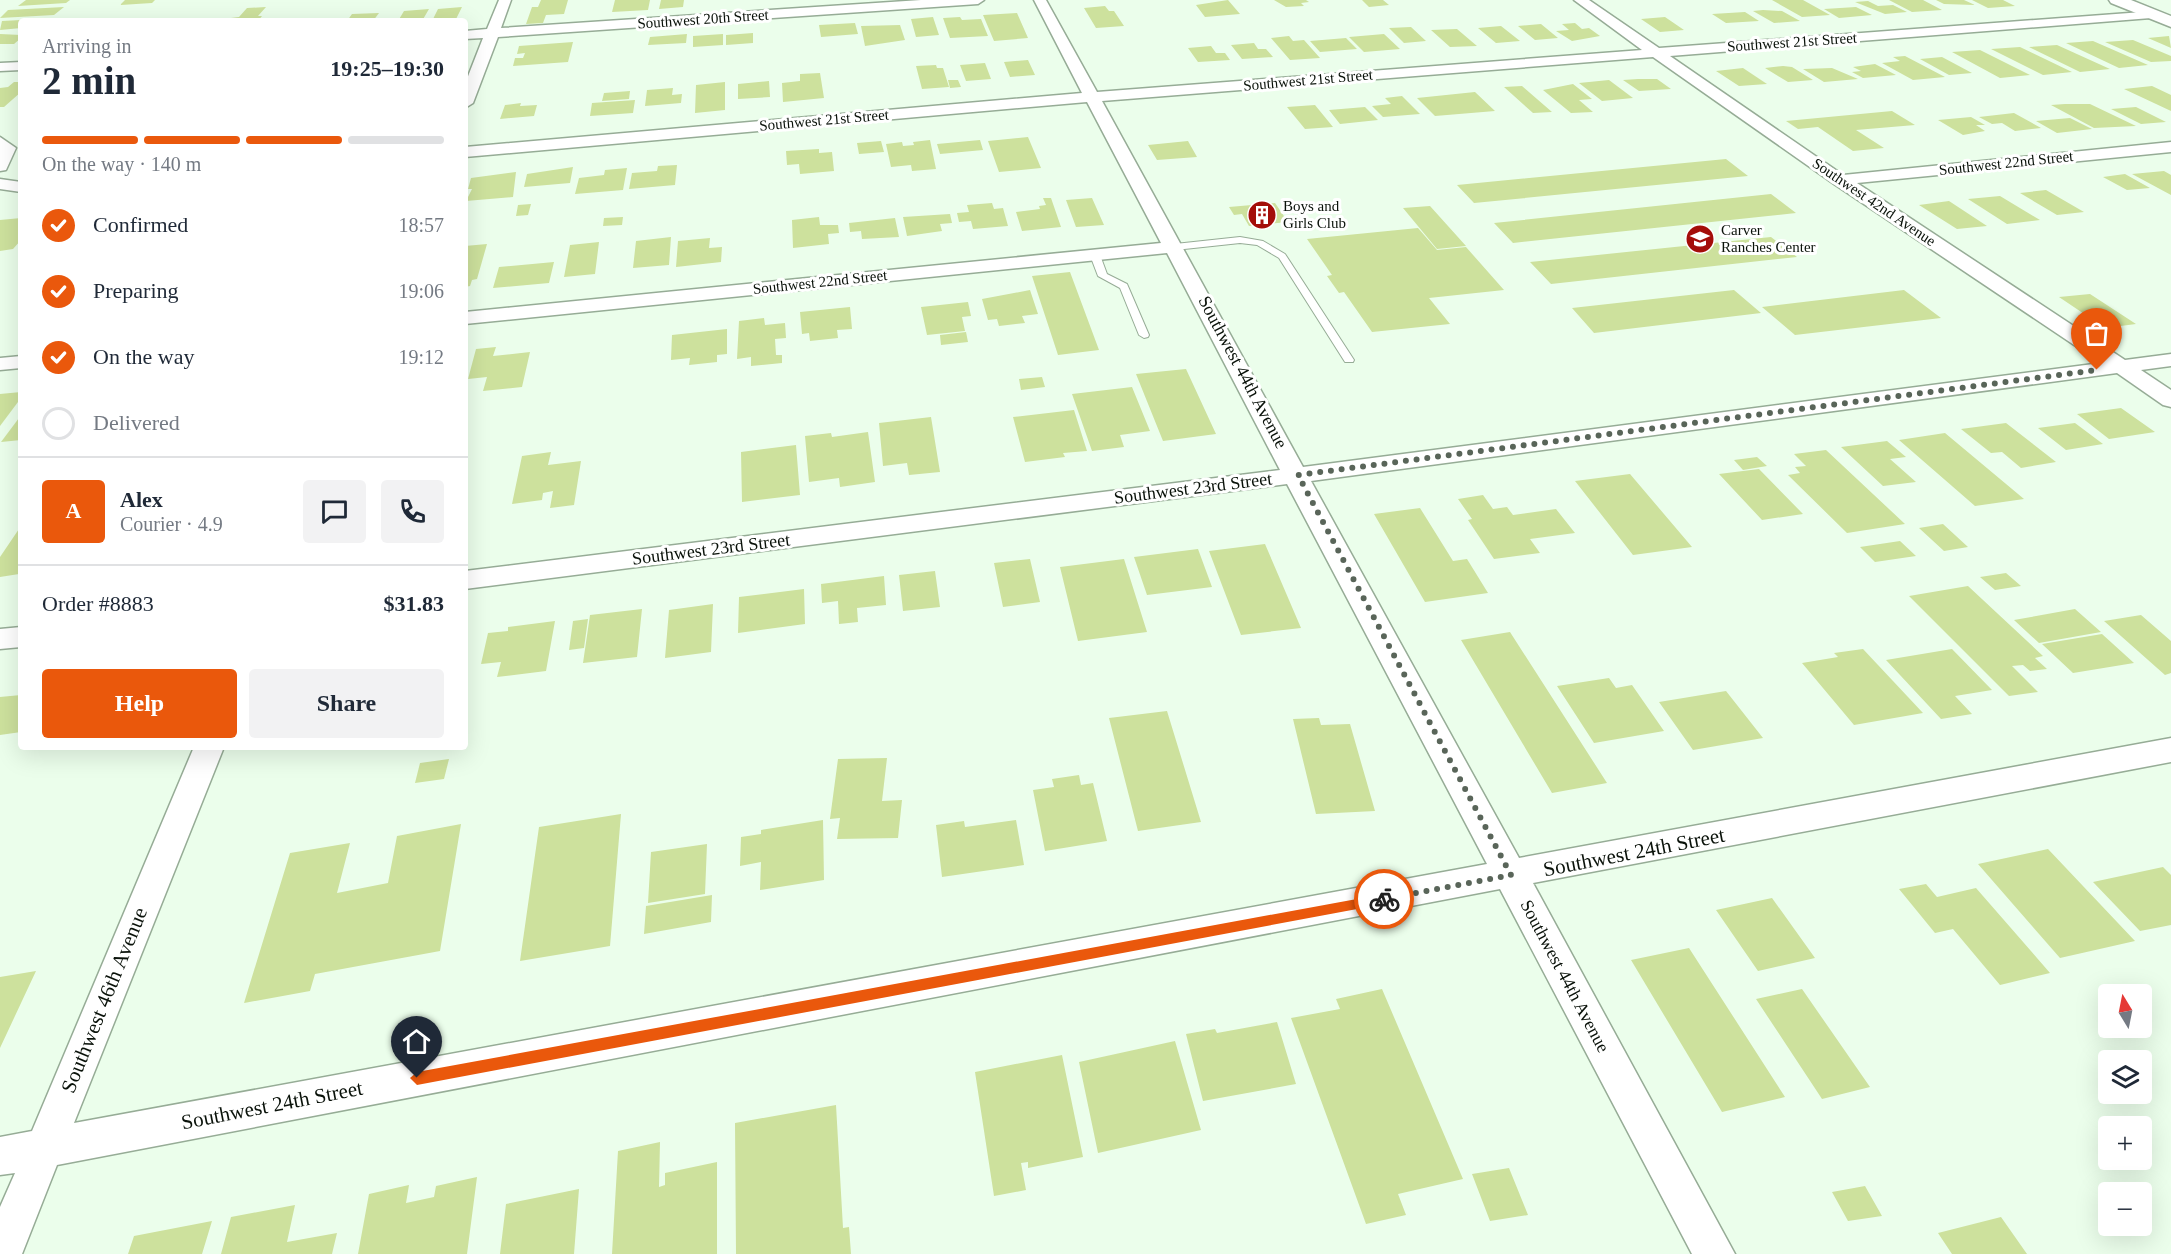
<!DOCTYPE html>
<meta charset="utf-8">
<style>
:root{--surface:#fff;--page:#f2f2f3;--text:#1f2937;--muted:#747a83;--line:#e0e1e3;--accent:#ea580c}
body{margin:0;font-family:"Times New Roman",serif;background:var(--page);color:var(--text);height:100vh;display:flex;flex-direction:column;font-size:22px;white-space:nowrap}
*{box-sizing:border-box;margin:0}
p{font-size:20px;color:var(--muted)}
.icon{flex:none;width:33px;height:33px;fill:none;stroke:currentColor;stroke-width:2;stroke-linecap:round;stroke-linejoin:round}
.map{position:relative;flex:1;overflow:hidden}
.sheet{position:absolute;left:18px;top:18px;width:450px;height:732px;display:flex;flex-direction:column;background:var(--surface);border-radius:6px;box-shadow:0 6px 24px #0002}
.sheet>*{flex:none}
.needle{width:39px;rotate:350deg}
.tools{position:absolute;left:2098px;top:984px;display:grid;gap:12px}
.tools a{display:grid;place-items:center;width:54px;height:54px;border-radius:6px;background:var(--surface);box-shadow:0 6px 24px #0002;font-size:30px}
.pin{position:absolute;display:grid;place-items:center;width:51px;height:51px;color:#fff;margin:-62px -26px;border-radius:50% 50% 50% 0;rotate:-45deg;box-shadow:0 0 6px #0007}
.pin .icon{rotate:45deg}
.courier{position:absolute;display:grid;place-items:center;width:60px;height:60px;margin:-30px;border:4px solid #ea580c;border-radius:50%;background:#fff;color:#222;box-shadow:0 2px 8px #0007}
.overview em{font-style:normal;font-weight:600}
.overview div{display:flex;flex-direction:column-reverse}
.overview{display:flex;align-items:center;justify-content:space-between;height:102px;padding:0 24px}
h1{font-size:39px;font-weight:600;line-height:45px}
.bar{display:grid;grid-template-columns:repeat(4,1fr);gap:9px 6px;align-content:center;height:72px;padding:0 24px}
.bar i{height:8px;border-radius:4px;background:var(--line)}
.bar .on{background:var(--accent)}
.bar p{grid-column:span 4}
.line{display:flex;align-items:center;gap:15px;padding:0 24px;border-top:2px solid var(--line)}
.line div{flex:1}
.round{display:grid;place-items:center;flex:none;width:63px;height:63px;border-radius:6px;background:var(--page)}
ol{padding:0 24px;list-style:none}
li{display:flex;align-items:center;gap:18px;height:66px}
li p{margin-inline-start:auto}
li .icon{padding:6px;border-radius:50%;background:var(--accent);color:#fff;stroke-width:4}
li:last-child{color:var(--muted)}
li i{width:33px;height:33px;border:3px solid var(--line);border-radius:50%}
.action{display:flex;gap:12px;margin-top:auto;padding:12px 24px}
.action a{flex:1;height:69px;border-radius:6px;background:var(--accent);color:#fff;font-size:24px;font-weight:600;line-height:69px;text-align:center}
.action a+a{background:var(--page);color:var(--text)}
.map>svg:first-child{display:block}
.building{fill:#cde19d}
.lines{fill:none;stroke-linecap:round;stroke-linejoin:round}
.lane-casing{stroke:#96ac96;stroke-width:2}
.street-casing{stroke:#96ac96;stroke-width:3}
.secondary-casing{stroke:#96ac96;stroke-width:3}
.lane{fill:#fff;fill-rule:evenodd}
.street{fill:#fff;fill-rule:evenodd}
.secondary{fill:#fff;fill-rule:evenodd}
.route{fill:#ea580c}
.done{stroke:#596559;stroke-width:6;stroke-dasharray:0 10.8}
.labels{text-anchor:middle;stroke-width:6;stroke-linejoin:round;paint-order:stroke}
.far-street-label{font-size:15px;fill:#0a120a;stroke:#fff}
.far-poi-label{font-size:15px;fill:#0a120a;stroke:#fff;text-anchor:start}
.street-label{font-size:18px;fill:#0a120a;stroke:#fff}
.near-street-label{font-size:21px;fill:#0a120a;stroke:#fff}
</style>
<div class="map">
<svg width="2171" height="1254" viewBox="0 0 2171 1254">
<rect width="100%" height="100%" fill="#ebfeeb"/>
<path class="building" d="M26,0h44l-4,3 -48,3z
M125,0h30l-3,3 -32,2z
M541,0h27l-4,14 -18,1 -3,8 -17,1 6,-17h6z
M615,0h35l-2,10 -36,2z
M661,0h23l-1,7 -24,2z
M1228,0l12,14 -35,3 -9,-12z
M1274,0h32l3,2 -8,1 3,3 -18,1z
M1362,0h21l6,5 -20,2z
M1772,0h31l27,15 -28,2z
M1889,0h34l19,10 -30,2z
M1936,0h28l11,5 -31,-1z
M1972,0h31l12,6 -27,2z
M1868,1l10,5 15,-1 14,7 -22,2 -30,-12z
M1105,6l4,5h5l10,15 -28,2 -12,-20z
M64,7l-10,8 -54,3 8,-8z
M266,7l-8,9h4l-4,5h-30l3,-3 8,-1 8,-9z
M462,7l-7,14h-23l6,-12z
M1856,7l16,8 -33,3 -15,-9z
M429,9l-7,12h-24l6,-10z
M1763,10l19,1 18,10 -26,2 -21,-12z
M1745,12l14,9 -33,2 -14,-9z
M379,13l-6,8h-26l5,-7z
M1017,13l11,25 -34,3 -11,-26z
M933,17l6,18 -23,2 -5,-18z
M960,17l2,3 19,-1 7,17 -38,2 -7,-20z
M1665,17l19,13 -24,2 -19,-13z
M2,21l19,-1v8l-21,2z
M855,23l3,11 -37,3 -2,-12z
M1575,23l7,6 7,-1 11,8 -28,5 -16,-10 13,-1 -7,-6z
M1541,24l17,14 -23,2 -17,-14z
M900,25l5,15 -40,6 -4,-20z
M1501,26l19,15 -24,2 -18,-15z
M1411,27l15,14 -22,2 -15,-15z
M1457,29l20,17 -27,1 -19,-17z
M753,33v10l-27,2v-10z
M0,34l21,1v3l-7,6h-14z
M687,34l-1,9 -38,2 2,-8z
M723,34v11l-30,2v-11z
M1384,34l16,15 -36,3 -15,-15z
M1289,36l4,5 11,-1 16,18 -30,2 -19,-22z
M2169,36l2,12 -23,-10z
M1346,38l11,11 -37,3 -10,-11z
M2133,40l38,16v5l-20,1 -46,-20z
M2093,41l55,24 -29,3 -53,-25z
M573,42l-5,20 -55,4 2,-8h8l2,-5 -8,1 2,-8z
M1254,43l4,6h8l7,8 -31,2 -11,-14z
M2057,45l53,24 -30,3 -51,-25z
M1211,46l5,7h9l5,7 -32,2 -10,-14z
M2020,47l52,25 -29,3 -52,-26z
M1980,50l50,25 -30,3 -48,-26z
M1905,56l40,21 -32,3 -31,-17 18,-2 -7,-4z
M1942,57l30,16 -23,2 -29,-16z
M1028,60l7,15 -25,2 -6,-15z
M985,63l6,16 -25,2 -6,-16z
M1875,64l21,11 -33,3 -11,-6 9,-1 -8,-4z
M936,65l1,3h6l6,19 -27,2 -6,-23z
M1783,66l9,1 21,13 -25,2 -23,-14z
M1743,68l24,16 -28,2 -23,-15z
M1832,68l26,11 -34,3 -21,-13z
M820,73l4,25 -41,4 -1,-19 18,-2v-7z
M1638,79h19l14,10 -32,2 -16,-11z
M948,80h10l3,7 -11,1z
M1609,80l24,18 -31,3 -23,-18z
M769,81l1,16 -32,2v-15z
M14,82h7v10l-17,15h-4v-19l8,-1z
M725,82v28l-30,3 1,-28z
M1573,84l19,15 -13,1 14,12 -22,1 -28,-23z
M1522,86l30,26 -19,1 -29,-26z
M2152,86l19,9v16l-47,-22z
M673,88l-1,7 10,-1 -1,9 -36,3 2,-16z
M630,91l-1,8 -27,2 2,-8z
M1475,92l20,19 -60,5 -18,-18z
M1402,96l18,18 -37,3 -11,-11 19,-2 -6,-6z
M635,100l-2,13 -43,3 2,-13z
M521,103l-1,3 17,-1 -3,11 -34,3 5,-14z
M2065,104h25l46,22 -42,2 -43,-23z
M1315,105l18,22 -28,2 -18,-22z
M1365,107l13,13 -38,4 -11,-14z
M2136,107l30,15 -25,2 -30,-15z
M1892,111l23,14 -59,5 28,18 -31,3 -35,-24 -20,2 -12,-8z
M2014,113l27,15 -26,3 -13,-8 -10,1 -13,-7z
M1971,117l14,8h-9l9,6 -22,4 -25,-15z
M2070,118l22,11 -35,4 -21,-12z
M1028,137l13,31 -42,4 -11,-31z
M930,140l6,29 -24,2 -1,-6 -20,2 -5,-23 16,-2 1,4 11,-1 -1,-3z
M980,140l3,10 -43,4 -3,-10z
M881,141l3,11 -25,2 -2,-11z
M1188,141l9,16 -40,3 -9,-15z
M819,149v4l13,-1 2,19 -34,3 -1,-10 -12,1 -1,-14z
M1726,159l22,17 -274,27 -17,-18z
M677,165l-2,20 -46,4 3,-16 25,-2 1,-5z
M573,167l-3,16 -46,4 3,-13z
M627,168l-4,22 -48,4 4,-16 25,-3 1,-5z
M2164,171l7,4v20l-39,-21z
M516,172l-3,25 -47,4 6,-12h-4l3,-11z
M2125,174l25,14 -23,2 -24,-13z
M2046,190l38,22 -27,3 -37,-22z
M1771,194l25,19 -283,30 -19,-20z
M2000,196l40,24 -33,4 -39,-25z
M1043,198h8l10,29 -39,4 -6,-19 24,-3 -1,-3 7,-1z
M1092,198l12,27 -28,2 -10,-27z
M1949,201l38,25 -30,3 -38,-24z
M992,203l2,6 9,-1 5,18 -35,3 -2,-8 -12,1 -2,-9 12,-1 -2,-7z
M1275,203l13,19 -39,4 -7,-12 -8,1 -5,-8z
M531,204l-3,11 -12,1 2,-11z
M1430,206l36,40 -29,3 -34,-41z
M950,214l2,9 -12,1 2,7 -35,5 -4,-19z
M623,217l-1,8 -19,1 1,-8z
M819,217l1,8h18l1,8 -11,1 1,10 -36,4 -1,-28z
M21,218v22l-8,9 -13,2v-31z
M895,218l4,19 -37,2 -1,-8 -11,1 -1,-9z
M1418,228l19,22 29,-3 38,43 -75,8 21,26 -78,8 -28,-40 -5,1 -12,-17 5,-1 -25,-36z
M671,237l-2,28 -36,3 3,-27z
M1771,237l26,20 -246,27 -21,-22z
M710,238l-1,10 13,-1 -1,15 -45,5 2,-26z
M599,242l-4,32 -31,3 6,-32z
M487,244l-10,35 -5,1 -2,6 -5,1v-41z
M554,262l-5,21 -56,5 6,-21z
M1070,272l29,78 -41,5 -26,-79z
M1030,290l8,24 -16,2 3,7 -26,3 -2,-7 -9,1 -6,-21z
M1734,290l27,23 -167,20 -22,-25z
M1904,290l37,28 -146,17 -33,-28z
M2090,294l46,30 -31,4 -46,-31z
M968,302l3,14 -9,1 3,14 -38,4 -6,-28z
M850,307l2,22 -15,1 1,8 -28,3 -1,-8 -7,1 -2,-22z
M764,318l1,7 20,-2 1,15 -11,1 1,16h6v8l-31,3v-9l-14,2 2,-38z
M727,329v25l-10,1v7l-28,3 1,-7 -19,2 1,-25z
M966,332l2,10 -27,3 -1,-10z
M496,347l-3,9 37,-4 -8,35 -39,4 4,-14 -19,2 8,-30z
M1186,369l30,65 -53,7 -27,-67z
M1042,377l3,10 -24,3 -2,-11z
M1132,387l18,44 -30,4 4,12 -32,4 -20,-57z
M21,392v6l-21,28v-32z
M2121,408l34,24 -46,7 -32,-25z
M1074,410l13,41 -24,2 2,4 -40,5 -12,-45z
M21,415v25l-20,2 15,-20z
M931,417l9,55 -31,3 -2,-12 -24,3 -4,-43z
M2006,423l50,39 -35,6 -19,-16 -11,1 -30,-24z
M2075,423l28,21 -37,6 -28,-22z
M868,432l7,50 -35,5 -1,-9 -30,4 -4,-46 26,-3 1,4z
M1945,433l79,66 -49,7 -76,-66z
M1887,441l19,16 -16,2 26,23 -33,4 -42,-39z
M796,445l4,50 -58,7 -1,-50z
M1826,450l79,74 -58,9 -59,-58 12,-2 -5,-6 11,-1 -12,-12z
M551,452l-3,13 33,-4 -7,44 -24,3 3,-17 -10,2 -1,7 -30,4 10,-48z
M1757,457l10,9 -24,4 -9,-10z
M1759,469l44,45 -41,6 -43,-46z
M1630,474l62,73 -59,8 -58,-74z
M1483,495l10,14 14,-2 6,8 43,-6 19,24 -45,6 10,14 -46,6 -26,-39 4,-1 -14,-20z
M1420,508l33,53 14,-2 21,34 -63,9 -51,-88z
M1943,524l25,23 -24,4 -25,-23z
M21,526v45l-2,3 -19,3v-20z
M1900,541l16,15 -41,6 -15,-15z
M1265,544l36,84 -60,7 -32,-84z
M1198,549l14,38 -65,8 -13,-38z
M1030,559l10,43 -37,5 -9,-44z
M1124,559l23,73 -69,9 -18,-74z
M935,571l5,36 -37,4 -4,-36z
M2006,573l15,13 -26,4 -15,-13z
M884,576l2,29 -29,3 1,14 -19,2 -1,-23 -16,2 -1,-19z
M1968,586l75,70 -8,2 12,11 -17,2 -7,-6 -11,1 26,26 -29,4 -100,-100z
M804,589l1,35 -67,9 1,-36z
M713,604l-2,48 -46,6 4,-48z
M642,609l-5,48 -54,6 7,-48z
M2075,609l26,23 -62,11 -25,-23z
M2141,615l30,26v32l-6,2 -61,-54z
M588,619l-4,29 -15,2 4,-29z
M555,621l-9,50 -49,6 4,-15 -20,2 7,-31 20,-2v-4z
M1510,632l97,151 -55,10 -91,-153z
M2102,634l32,29 -61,10 -31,-29z
M1863,649l60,64 -69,12 -52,-62 36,-6 -4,-4z
M1952,649l40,41 -37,6 17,18 -31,5 -55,-59z
M1609,678l7,10 16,-3 32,46 -70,12 -37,-57z
M1726,691l37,47 -70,12 -34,-48z
M21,695v37l-21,3v-38z
M1167,711l34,111 -63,9 -29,-113z
M1319,718l2,7 29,-1 25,87 -59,3 -23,-95z
M887,758l-5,43 20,-1 -4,38 -61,1 3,-21 -10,1 8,-60z
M449,759l-5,20 -29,4 5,-20z
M1079,775l2,10 12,-2 14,58 -62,10 -12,-61 21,-3 -2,-8z
M621,814l-11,132 -90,15 19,-134z
M823,820l1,60 -64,10 1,-28 -21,4 1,-29 20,-3v-4z
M1016,820l8,45 -82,12 -6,-52 28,-4 1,6z
M461,824l-21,127 -125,23 -5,17 -66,12 46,-150 60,-10 -13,50 51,-10 9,-47z
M707,844l-2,50 -57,9 3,-51z
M2048,849l87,92 -75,17 -82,-94z
M2163,867l8,8v50l-31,6 -47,-49z
M1926,884l11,13 39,-9 74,85 -50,12 -47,-56 -18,4 -36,-44z
M712,895l-1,27 -67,12 2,-28z
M1772,898l43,60 -57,13 -42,-61z
M1689,948l96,149 -63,15 -91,-152z
M36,971l-36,77v-71z
M1382,989l81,190 -65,15 8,21 -40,9 -75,-206 49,-9 -4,-10z
M1802,989l68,98 -48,12 -66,-100z
M1277,1022l19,62 -93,17 -17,-67 29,-5 2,4z
M1175,1041l26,89 -103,23 -19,-91z
M1062,1055l21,102 -55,11v-6l-7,1 5,27 -32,6 -19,-124z
M836,1105l7,123 6,-1 2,27h-115l-1,-131z
M660,1142l-1,45 6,-2v-12l52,-11v92h-105l6,-103z
M1509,1168l19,47 -38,6 -18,-47z
M477,1177l-10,77h-109l11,-60 40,-9 -3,18 28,-6 2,-11z
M1865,1186l17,30 -34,5 -16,-29z
M579,1189l-5,65h-74l6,-50z
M295,1205l-8,37 50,-9 -5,21h-111l10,-37z
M2001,1217l26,37h-75l-14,-21z
M212,1221l-10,33h-74l6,-18z"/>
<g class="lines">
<g class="lane-casing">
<path id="lane" d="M1240,237l23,4 22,13 69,106 -1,2h-8l-66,-104 -22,-13 -17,-2 -65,7 -5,-3 5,-3z
M1095,252l5,3 7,19 20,10 22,51 -1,2 -4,1 -5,-3 -19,-47 -22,-12 -8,-21z"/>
</g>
<g class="street-casing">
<path id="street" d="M499,0h12l-10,28 420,-28h63l-6,4 -480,33 -25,66 -8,5v-24l18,-46 -18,1v-8l22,-2z
M1034,0h12l51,92 545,-42 -68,-50h15l70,48 497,-37 2,3 -7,4 -481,38 173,119 328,-33v10l-314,31 268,177 46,-6v12l-30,4 30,20v17l-8,-2 -46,-32 -806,108 208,377 652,-120v24l-638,121 202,371h-43l-192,-365 -1443,276 -35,89h-22v-47l15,-34 -15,2v-38l32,-6 162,-384h30l-150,376 1413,-259 -200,-380 -822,105v-18l815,-101 -113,-217 -702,71v-12l696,-69 -74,-141 -622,55v-10l617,-54zM1653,57l181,127 267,179 -798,104 -201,-366z
M21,62v8l-21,1v-8z
M0,137l16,11 -10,22 -6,1z
M0,179l21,3v10l-21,-3z
M21,356v12l-21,2v-12z
M21,627v20l-21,2v-20z"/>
</g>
<g class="secondary-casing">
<path id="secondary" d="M2109,0h22l40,16v11l-60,-24z"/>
</g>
<use href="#lane" class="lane"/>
<use href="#street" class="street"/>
<use href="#secondary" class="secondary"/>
</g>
<path class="route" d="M1384,894l6,5 -6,5 -967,181 -7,-7 7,-6z"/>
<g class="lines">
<path class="done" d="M1384,899l127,-24 -213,-400 799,-105"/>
</g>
<defs>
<g id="building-disc" transform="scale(1.5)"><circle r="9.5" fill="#a40d09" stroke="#fff"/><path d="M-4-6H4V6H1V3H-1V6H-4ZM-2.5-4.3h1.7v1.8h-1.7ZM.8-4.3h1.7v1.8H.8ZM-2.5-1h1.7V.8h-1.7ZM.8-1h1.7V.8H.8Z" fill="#fff"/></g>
<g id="school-disc" transform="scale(1.5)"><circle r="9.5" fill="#a40d09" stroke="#fff"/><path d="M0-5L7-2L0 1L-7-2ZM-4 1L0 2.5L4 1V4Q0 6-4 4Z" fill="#fff"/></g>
</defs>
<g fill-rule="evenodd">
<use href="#building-disc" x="1262" y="215"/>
<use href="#school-disc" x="1700" y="239"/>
</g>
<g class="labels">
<g class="far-street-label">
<text transform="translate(703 19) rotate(-4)" y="5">Southwest 20th Street</text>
<text transform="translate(1792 42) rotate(-4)" y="5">Southwest 21st Street</text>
<text transform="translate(1308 80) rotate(-5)" y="5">Southwest 21st Street</text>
<text transform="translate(824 120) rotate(-5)" y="5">Southwest 21st Street</text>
<text transform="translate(2006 163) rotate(-6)" y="5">Southwest 22nd Street</text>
<text transform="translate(1874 202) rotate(34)" y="5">Southwest 42nd Avenue</text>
<text transform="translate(820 282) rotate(-6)" y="5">Southwest 22nd Street</text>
</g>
<g class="far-poi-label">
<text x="1283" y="211">Boys and<tspan x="1283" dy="17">Girls Club</tspan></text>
<text x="1721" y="235">Carver<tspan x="1721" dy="17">Ranches Center</tspan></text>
</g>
<g class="street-label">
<text transform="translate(1243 372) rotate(62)" y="6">Southwest 44th Avenue</text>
<text transform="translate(1193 488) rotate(-7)" y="6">Southwest 23rd Street</text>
<text transform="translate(711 549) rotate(-7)" y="6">Southwest 23rd Street</text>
<text transform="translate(1565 976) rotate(62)" y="6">Southwest 44th Avenue</text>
</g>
<g class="near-street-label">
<text transform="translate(1634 852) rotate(-11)" y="7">Southwest 24th Street</text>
<text transform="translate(104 1000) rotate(-68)" y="7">Southwest 46th Avenue</text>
<text transform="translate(272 1105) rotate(-11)" y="7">Southwest 24th Street</text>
</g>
</g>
</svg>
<div class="tools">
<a><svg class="needle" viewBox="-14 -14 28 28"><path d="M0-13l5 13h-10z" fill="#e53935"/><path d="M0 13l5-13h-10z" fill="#747a83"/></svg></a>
<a><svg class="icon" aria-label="layers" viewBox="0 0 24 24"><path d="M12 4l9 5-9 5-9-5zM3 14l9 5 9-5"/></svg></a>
<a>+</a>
<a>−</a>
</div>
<div class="pin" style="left:2097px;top:370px;background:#ea580c"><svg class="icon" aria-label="bag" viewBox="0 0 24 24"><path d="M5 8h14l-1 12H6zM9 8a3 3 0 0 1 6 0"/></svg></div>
<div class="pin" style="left:417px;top:1078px;background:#1f2937"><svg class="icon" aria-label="home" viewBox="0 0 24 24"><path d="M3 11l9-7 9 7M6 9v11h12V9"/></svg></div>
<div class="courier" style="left:1384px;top:899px"><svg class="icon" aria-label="bike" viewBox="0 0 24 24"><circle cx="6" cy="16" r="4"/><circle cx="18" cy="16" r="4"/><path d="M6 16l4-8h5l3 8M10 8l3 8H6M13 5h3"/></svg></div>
<section class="sheet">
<div class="overview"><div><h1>2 min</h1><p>Arriving in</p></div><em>19:25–19:30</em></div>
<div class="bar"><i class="on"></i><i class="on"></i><i class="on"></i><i></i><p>On the way · 140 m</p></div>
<ol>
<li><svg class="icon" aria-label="check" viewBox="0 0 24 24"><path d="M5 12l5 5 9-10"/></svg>Confirmed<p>18:57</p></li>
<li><svg class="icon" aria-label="check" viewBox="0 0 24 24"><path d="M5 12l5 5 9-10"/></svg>Preparing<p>19:06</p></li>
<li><svg class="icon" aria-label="check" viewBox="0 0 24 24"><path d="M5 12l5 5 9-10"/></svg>On the way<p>19:12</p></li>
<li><i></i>Delivered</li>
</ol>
<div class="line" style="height:108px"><b class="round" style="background:var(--accent);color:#fff">A</b><div><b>Alex</b><p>Courier · 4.9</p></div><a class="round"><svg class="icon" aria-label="chat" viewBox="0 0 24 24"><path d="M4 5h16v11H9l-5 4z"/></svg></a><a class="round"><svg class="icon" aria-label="phone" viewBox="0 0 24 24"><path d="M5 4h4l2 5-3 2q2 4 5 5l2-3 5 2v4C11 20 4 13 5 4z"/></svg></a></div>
<div class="line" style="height:78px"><div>Order #8883</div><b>$31.83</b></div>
<div class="action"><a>Help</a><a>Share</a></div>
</section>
</div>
